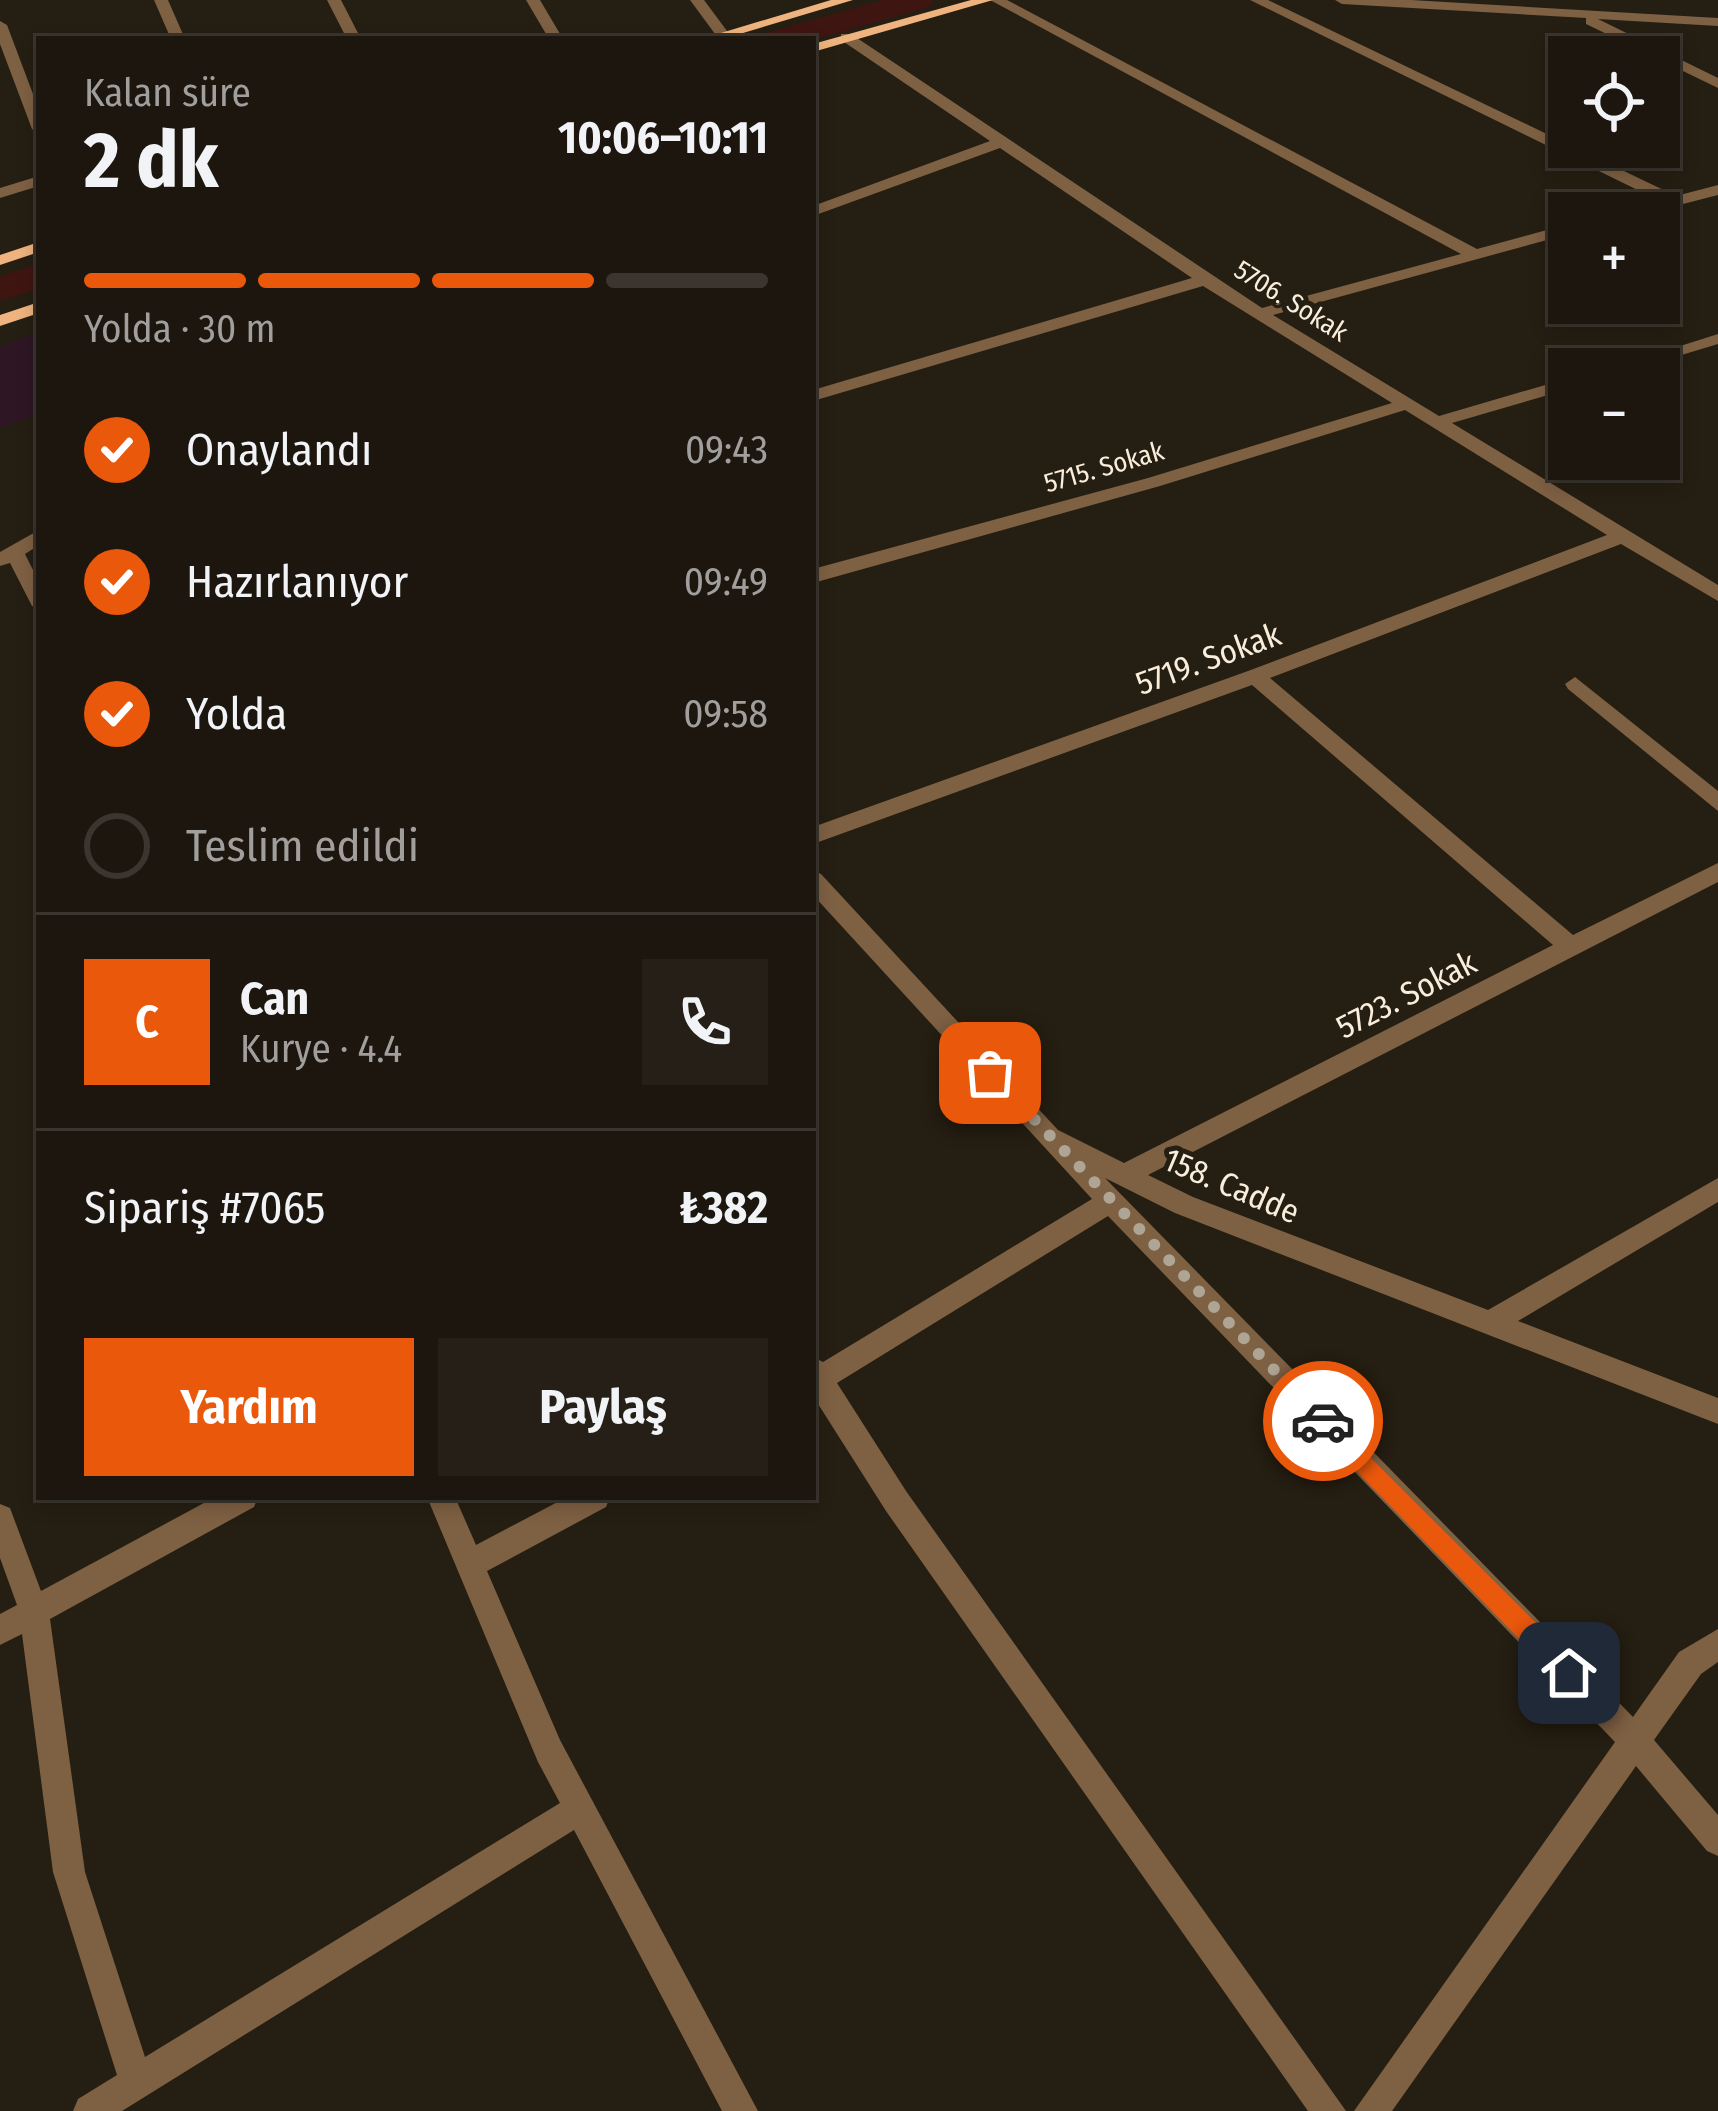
<!DOCTYPE html>
<html lang="tr">
<meta charset="utf-8">
<style>
:root{--surface:#1c160e;--page:#251f17;--text:#f1f3f6;--muted:#a09f9e;--line:#3a352e;--accent:#ea580c}
body{margin:0;font-family:"Fira Sans Condensed",sans-serif;background:var(--page);color:var(--text);height:100vh;display:flex;flex-direction:column;font-size:45px;white-space:nowrap}
*{box-sizing:border-box;margin:0}
p{font-size:39px;color:var(--muted)}
.icon{flex:none;width:66px;height:66px;fill:none;stroke:currentColor;stroke-width:2;stroke-linecap:round;stroke-linejoin:round}
.map{position:relative;flex:1;overflow:hidden}
.details{position:absolute;left:36px;top:36px;width:780px;height:1464px;display:flex;flex-direction:column;background:var(--surface);border-radius:0px;box-shadow:0 6px 18px #0003,0 0 0 3px var(--line)}
.details>*{flex:none}
.tools{position:absolute;left:1548px;top:36px;display:grid;gap:24px}
.tools a{display:grid;place-items:center;width:132px;height:132px;border-radius:0px;background:var(--surface);box-shadow:0 6px 18px #0003,0 0 0 3px var(--line);font-size:60px}
.pin{position:absolute;display:grid;place-items:center;width:102px;height:102px;color:#fff;margin:-51px;border-radius:24px;box-shadow:0 6px 18px #0006}
.courier{position:absolute;display:grid;place-items:center;width:120px;height:120px;margin:-60px;border:9px solid #ea580c;border-radius:50%;background:#fff;color:#222;box-shadow:0 3px 15px #0007}
.summary em{font-style:normal;font-weight:700}
.summary div{display:flex;flex-direction:column-reverse}
.summary{display:flex;align-items:center;justify-content:space-between;height:204px;padding:0 48px}
h1{font-size:78px;font-weight:700;line-height:90px}
.bar{display:grid;grid-template-columns:repeat(4,1fr);gap:18px 12px;align-content:center;height:144px;padding:0 48px}
.bar i{height:15px;border-radius:9px;background:var(--line)}
.bar .current{background:var(--accent)}
.bar p{grid-column:span 4}
.line{display:flex;align-items:center;gap:30px;padding:0 48px;border-top:3px solid var(--line)}
.line div{flex:1}
.round{display:grid;place-items:center;flex:none;width:126px;height:126px;border-radius:0px;background:var(--page)}
ol{padding:0 48px;list-style:none}
li{display:flex;align-items:center;gap:36px;height:132px}
li p{margin-inline-start:auto}
li .icon{padding:12px;border-radius:50%;background:var(--accent);color:#fff;stroke-width:4}
li:last-child{color:var(--muted)}
li i{width:66px;height:66px;border:6px solid var(--line);border-radius:50%}
.action{display:flex;gap:24px;margin-top:auto;padding:24px 48px}
.action a{flex:1;height:138px;border-radius:0px;background:var(--accent);color:#fff;font-size:48px;font-weight:700;line-height:138px;text-align:center}
.action a+a{background:var(--page);color:var(--text)}
.map>svg:first-child{display:block}
.green{fill:#2e1624}
.lines{fill:none;stroke-linecap:round;stroke-linejoin:round}
.canal{fill:#3f1511;fill-rule:evenodd}
.street{fill:#7e6043;fill-rule:evenodd}
.secondary{fill:#eeb37e;fill-rule:evenodd}
.route{fill:#ea580c}
.done{stroke:#afa595;stroke-width:12;stroke-dasharray:0 21.6}
.labels{text-anchor:middle;stroke-width:10;stroke-linejoin:round;paint-order:stroke}
.far-street-label{font-size:27px;fill:#faeddb;stroke:#251e12}
.street-label{font-size:33px;fill:#faeddb;stroke:#251e12}
</style>
<div class="map">
<svg width="1718" height="2111" viewBox="0 0 1718 2111">
<rect width="100%" height="100%" fill="#251e12"/>
<path class="green" d="M39,332v82l-39,14v-81z"/>
<g class="lines">
<path class="canal" d="M883,0h51l-5,7 -116,33 -48,-1 4,-7z
M39,264v25l-39,12v-25z"/>
<path class="street" d="M154,0h14l17,39h-14z
M327,0h14l20,39h-14z
M526,0h14l23,39h-14z
M690,0h14l26,35 -2,3h-10z
M990,0h17l470,249 92,-25v10l-296,81 166,101 130,-38v11l-117,34 266,162v16l-97,-57 -351,134 303,257 145,-72v19l-570,293 45,22 295,113 230,-132v24l-200,119 200,77v26l-543,-211 -70,-35 528,539 46,-65 39,-23v33l-17,12 -47,66 64,75v41l-11,-5 -71,-85 -244,345h-38l261,-369 -507,-526 -271,167 69,108 440,620h-38l-422,-600 -73,-115v-39l10,5 269,-163 -279,-304v-24l8,3 237,256 66,33 429,-218 -301,-260 -439,159v-17l435,-156 359,-136 -202,-125 -245,76 -347,97v-14l335,-91 244,-75 -189,-117 -390,115v-11l379,-112 -192,-130 -187,68v-10l177,-65 -149,-101v-6h10l411,274 199,-54z
M1250,0h18l408,196 42,-11v10l-70,18h-26l38,-12z
M1335,0h76l307,18v8l-120,-7 120,59v10l-132,-64v-6l-244,-14z
M0,21l7,4 32,85v23l-7,-4 -32,-85z
M39,176v10l-39,12v-10z
M1718,334v10l-83,25h-27z
M39,530v15l-14,9 14,28v26l-7,-2 -22,-43 -10,3v-14z
M1575,677l143,114v20l-150,-122 -3,-5z
M215,1497h43l-4,10 -204,112 35,253 60,185 415,-254 -22,-41 -111,-265h28l21,48 91,-48h43l-4,10 -119,64 73,169 198,371h-36l-148,-281 -452,281h-49l5,-12 39,-24 -64,-203 -31,-238 -22,11v-31l17,-9 -17,-47v-54l10,4 31,83z"/>
<path class="secondary" d="M831,0h22l-130,39h-22z
M971,0h22l-180,52v-8z
M39,242v10l-39,13v-10z
M39,302v11l-39,13v-11z"/>
</g>
<path class="route" d="M1323,1410l254,254v17h-17l-244,-252v-16z"/>
<g class="lines">
<path class="done" d="M990,1073l333,348"/>
</g>
<g class="labels">
<g class="far-street-label">
<text transform="translate(1291 301) rotate(32)" y="9">5706. Sokak</text>
<text transform="translate(1104 467) rotate(-16)" y="9">5715. Sokak</text>
</g>
<g class="street-label">
<text transform="translate(1208 658) rotate(-20)" y="12">5719. Sokak</text>
<text transform="translate(1406 994) rotate(-27)" y="12">5723. Sokak</text>
<text transform="translate(1232 1185) rotate(23)" y="12">158. Cadde</text>
</g>
</g>
</svg>
<div class="tools">
<a><svg class="icon" aria-label="locate" viewBox="0 0 24 24"><circle cx="12" cy="12" r="6"/><path d="M12 2v4M12 18v4M2 12h4M18 12h4"/></svg></a>
<a>+</a>
<a>−</a>
</div>
<div class="pin" style="left:990px;top:1073px;background:#ea580c"><svg class="icon" aria-label="bag" viewBox="0 0 24 24"><path d="M5 8h14l-1 12H6zM9 8a3 3 0 0 1 6 0"/></svg></div>
<div class="pin" style="left:1569px;top:1673px;background:#1f2937"><svg class="icon" aria-label="home" viewBox="0 0 24 24"><path d="M3 11l9-7 9 7M6 9v11h12V9"/></svg></div>
<div class="courier" style="left:1323px;top:1421px"><svg class="icon" aria-label="car" viewBox="0 0 24 24"><path d="M5 17H2v-5l4-1 3-4h7l3 4 3 1v5h-3M9 17h6M6 11h13"/><circle cx="7" cy="17" r="2"/><circle cx="17" cy="17" r="2"/></svg></div>
<section class="details">
<div class="summary"><div><h1>2 dk</h1><p>Kalan süre</p></div><em>10:06–10:11</em></div>
<div class="bar"><i class="current"></i><i class="current"></i><i class="current"></i><i></i><p>Yolda · 30 m</p></div>
<ol>
<li><svg class="icon" aria-label="check" viewBox="0 0 24 24"><path d="M5 12l5 5 9-10"/></svg>Onaylandı<p>09:43</p></li>
<li><svg class="icon" aria-label="check" viewBox="0 0 24 24"><path d="M5 12l5 5 9-10"/></svg>Hazırlanıyor<p>09:49</p></li>
<li><svg class="icon" aria-label="check" viewBox="0 0 24 24"><path d="M5 12l5 5 9-10"/></svg>Yolda<p>09:58</p></li>
<li><i></i>Teslim edildi</li>
</ol>
<div class="line" style="height:216px"><b class="round" style="background:var(--accent);color:#fff">C</b><div><b>Can</b><p>Kurye · 4.4</p></div><a class="round"><svg class="icon" aria-label="phone" viewBox="0 0 24 24"><path d="M5 4h4l2 5-3 2q2 4 5 5l2-3 5 2v4C11 20 4 13 5 4z"/></svg></a></div>
<div class="line" style="height:156px"><div>Sipariş #7065</div><b>₺382</b></div>
<div class="action"><a>Yardım</a><a>Paylaş</a></div>
</section>
</div>
